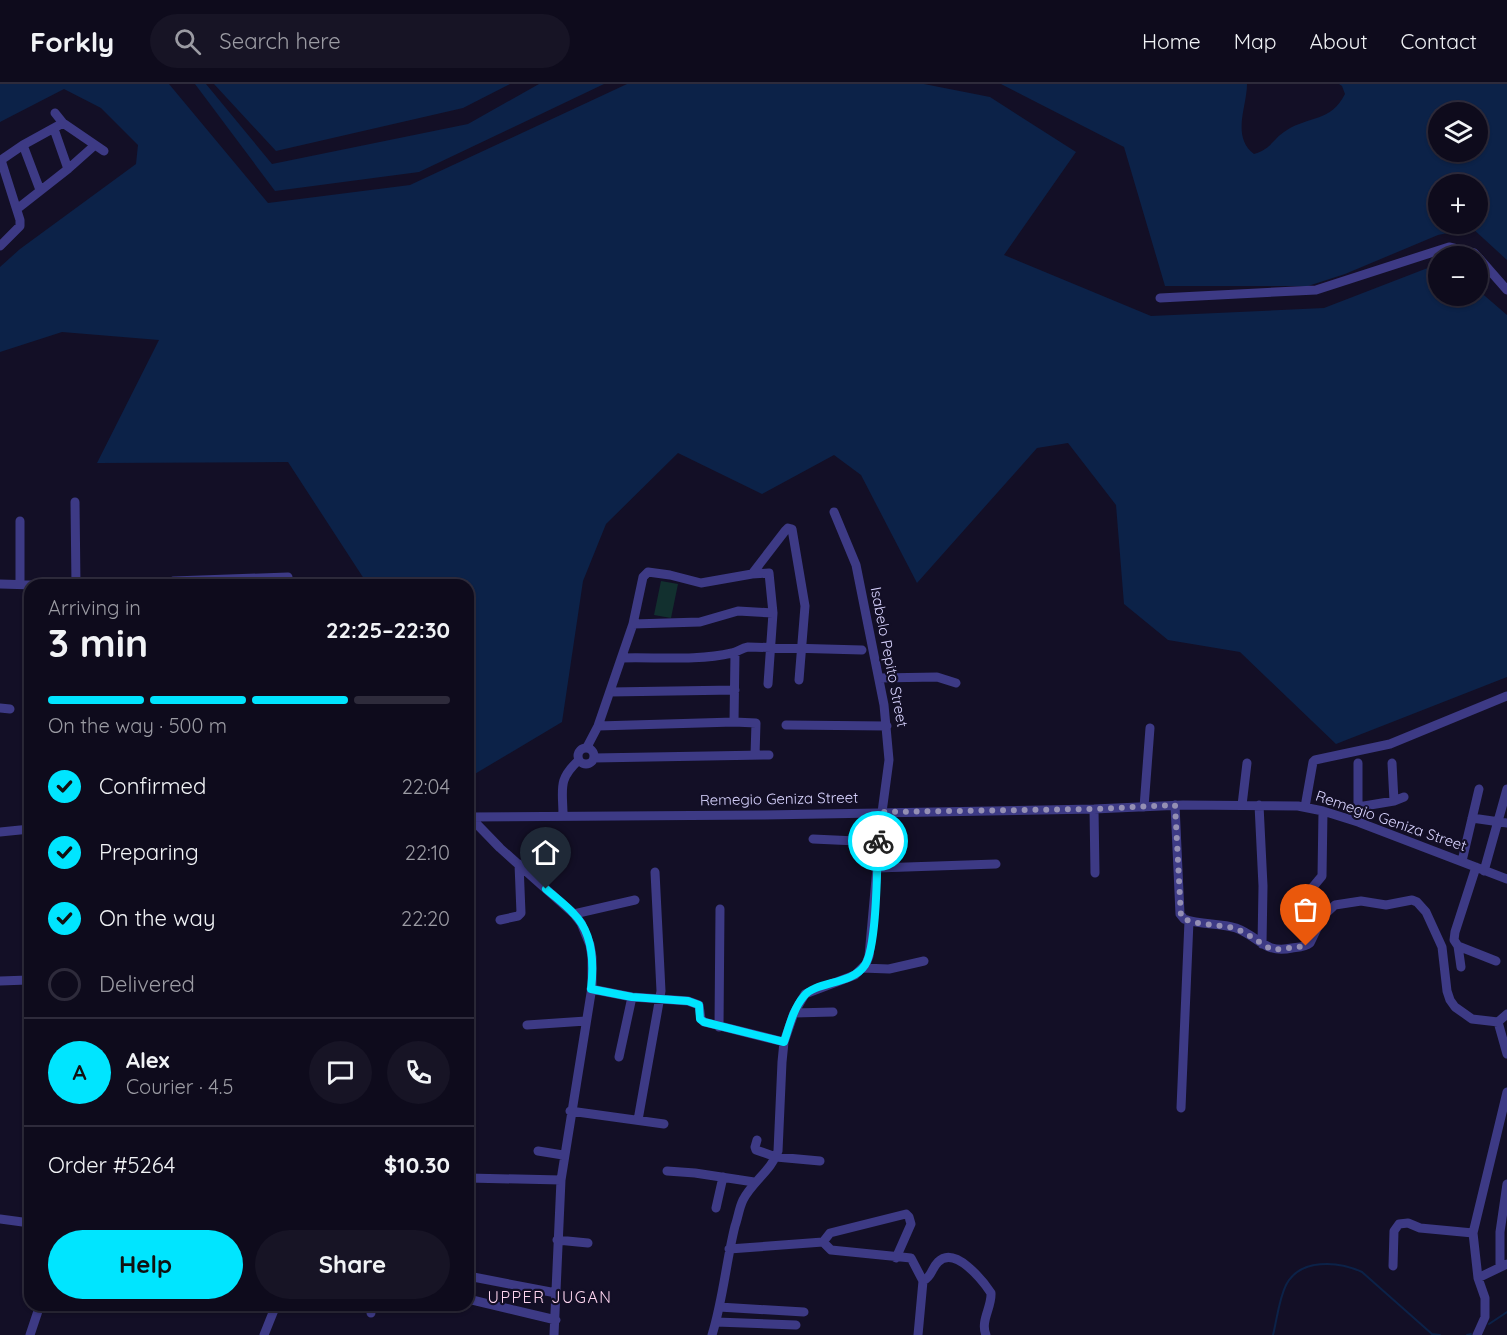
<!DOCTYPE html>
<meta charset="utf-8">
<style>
:root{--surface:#0e0b1c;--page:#171425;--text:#f1f3f6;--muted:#9b9ba3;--line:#2e2b3b;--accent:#00e5ff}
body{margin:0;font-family:Quicksand,sans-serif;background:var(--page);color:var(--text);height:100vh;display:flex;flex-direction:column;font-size:22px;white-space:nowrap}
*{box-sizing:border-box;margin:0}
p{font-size:20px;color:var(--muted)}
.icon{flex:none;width:33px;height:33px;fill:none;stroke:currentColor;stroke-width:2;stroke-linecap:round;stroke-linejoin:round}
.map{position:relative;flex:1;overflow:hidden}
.details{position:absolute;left:24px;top:495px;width:450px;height:732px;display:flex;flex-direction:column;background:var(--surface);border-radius:18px;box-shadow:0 2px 4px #0004,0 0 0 2px var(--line)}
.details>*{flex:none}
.fabs{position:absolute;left:1428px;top:18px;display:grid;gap:12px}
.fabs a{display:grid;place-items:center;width:60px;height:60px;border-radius:50%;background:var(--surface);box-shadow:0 2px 4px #0004,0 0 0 2px var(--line);font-size:30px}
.pin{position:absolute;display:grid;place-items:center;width:51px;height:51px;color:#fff;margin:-62px -26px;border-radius:50% 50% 50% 0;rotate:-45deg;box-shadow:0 0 6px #0007}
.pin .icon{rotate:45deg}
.courier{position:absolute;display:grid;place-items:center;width:60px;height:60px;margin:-30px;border:4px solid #00e5ff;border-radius:50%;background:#fff;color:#222;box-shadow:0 2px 8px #0007}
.head em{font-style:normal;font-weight:700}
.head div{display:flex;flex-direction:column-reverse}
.head{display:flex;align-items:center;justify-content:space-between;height:102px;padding:0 24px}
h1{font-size:39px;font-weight:700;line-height:45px}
.bar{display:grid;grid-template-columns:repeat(4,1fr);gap:9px 6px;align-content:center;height:72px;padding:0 24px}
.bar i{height:8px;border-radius:4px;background:var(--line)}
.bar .current{background:var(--accent)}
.bar p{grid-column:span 4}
.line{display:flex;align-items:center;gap:15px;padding:0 24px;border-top:2px solid var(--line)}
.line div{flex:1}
.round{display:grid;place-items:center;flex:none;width:63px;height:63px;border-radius:32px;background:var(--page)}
ol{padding:0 24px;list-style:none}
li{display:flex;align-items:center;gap:18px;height:66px}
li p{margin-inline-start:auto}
li .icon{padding:6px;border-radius:50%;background:var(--accent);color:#111;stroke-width:4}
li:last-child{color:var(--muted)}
li i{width:33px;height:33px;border:3px solid var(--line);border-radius:50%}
.primary-button{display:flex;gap:12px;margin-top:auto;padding:12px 24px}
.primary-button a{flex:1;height:69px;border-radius:36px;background:var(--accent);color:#111;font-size:24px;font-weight:700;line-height:69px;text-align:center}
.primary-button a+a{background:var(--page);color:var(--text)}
header{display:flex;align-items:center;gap:36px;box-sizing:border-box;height:84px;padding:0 30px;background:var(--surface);border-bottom:2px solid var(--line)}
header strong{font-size:28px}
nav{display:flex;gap:33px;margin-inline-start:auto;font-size:21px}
.search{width:420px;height:54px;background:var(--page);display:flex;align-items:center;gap:15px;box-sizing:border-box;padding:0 21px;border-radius:33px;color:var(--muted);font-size:22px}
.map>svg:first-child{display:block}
.green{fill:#12302f}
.water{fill:#0c2248;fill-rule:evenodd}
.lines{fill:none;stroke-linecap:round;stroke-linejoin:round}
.stream{stroke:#0c2248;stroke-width:2}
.minor{stroke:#3d3a85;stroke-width:9}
.done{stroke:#948fb3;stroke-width:6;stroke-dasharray:0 10.8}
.route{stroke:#00e5ff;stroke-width:8}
.labels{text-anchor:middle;stroke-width:4.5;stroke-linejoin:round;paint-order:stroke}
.street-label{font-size:15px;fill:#d9d4ff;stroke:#130f26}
.neighbourhood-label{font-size:16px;letter-spacing:1.5px;fill:#ffd6f0;stroke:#130f26}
</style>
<header>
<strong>Forkly</strong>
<div class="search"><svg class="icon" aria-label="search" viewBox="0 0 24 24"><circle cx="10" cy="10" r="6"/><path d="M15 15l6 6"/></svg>Search here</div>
<nav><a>Home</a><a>Map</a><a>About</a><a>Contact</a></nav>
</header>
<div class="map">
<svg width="1507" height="1251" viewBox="0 0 1507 1251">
<rect width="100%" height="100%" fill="#130f26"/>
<path class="green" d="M661,497l17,3 -7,34 -17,-3z"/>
<path class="water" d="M0,0h169l99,119 142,-18 217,-101h297l66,13 86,55 -72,103 147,61 173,-8 114,-44v32h40v-6l29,25v362l-171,67 -96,-92 -72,-12 -44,-36 -8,-99 -48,-62 -31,5 -120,135 -56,-108 -27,-20 -72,39 -84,-41 -72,71 -23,57 -21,141 -94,56v-193h-100l-80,-123 -191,1 62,-123 -97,-8 -62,20v-85l20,-18 116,-85 2,-19 -37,-37 -37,-19 -64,33z
M195,0h11l66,80 196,-40 71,-40h65l-185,88 -144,19z
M214,0h296l-47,24 -187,43z
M1001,0h246c0,23 -16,52 7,70 19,-6 18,-15 33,-24 22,-14 44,-8 58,-36l-3,-8 -3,-2h168v176l-35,-32 -34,7 -93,39 -37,12h-143l-41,-139zM1438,28h40v40h-40zM1438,100h40v40h-40z"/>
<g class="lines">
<path class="stream" d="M1489,1240l18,-12
M1273,1251c4,-16 6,-36 13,-50 14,-27 52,-24 76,-13l70,62 8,1
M1467,1251l4,-1"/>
<path class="minor" d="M55,29l8,10 41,28
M54,45l14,40
M23,61l17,45
M17,125l51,-40 27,-24
M0,162l20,-20v-6l-19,-60 22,-15 40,-22
M1478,173l29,33
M1160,214l156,-8 133,-43 25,6 3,3
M75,418l1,83
M752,490l33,-43 3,-3 4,1 13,77 -6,74
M173,497l115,-4
M0,500l34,1
M20,500v-63
M633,540l67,-2 38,-11 35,2
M622,574c35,-1 75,3 110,-5 6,-1 9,-5 16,-6l114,3
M879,594l58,-1 19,6
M610,608l125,-2
M0,624l10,1
M734,638l1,-69
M786,641l101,1
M598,642l136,-4 22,1 -1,32
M587,663l11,-21 35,-102 10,-47 5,-5 22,3 31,8 51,-9 17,-1 4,40 -5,71
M578 672a8 8 0 1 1 16 0a8 8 0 1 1-16 0Z
M594,674l175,-3
M1392,679l2,38
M1175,721l5,109 4,5c16,6 35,4 52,9 24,9 28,26 56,20 7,-1 13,-1 18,-5l13,-27 12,-11 26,-4 25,4 26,-5 5,2 9,10 16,35 5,44 3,9 5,7 17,12 26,3 9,-8
M1242,721l5,-42
M1259,721l4,81 -1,58
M1144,723l6,-79
M1305,723l8,-45 2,-2 75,-16 117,-48
M1358,723l36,-6 10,-4
M1094,725l1,64
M563,732c0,-27 -6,-36 16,-56
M468,733l297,-2 329,-6 89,-4 115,1 25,5 35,11 149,57
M470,733l30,31 74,66 7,9 9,22 2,12v30l-31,193 -7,155
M1472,734l35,5
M1358,738v-59
M0,748l30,-3
M813,755l65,3
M1462,777l17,-72
M877,784l119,-4
M1484,787l23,-82
M1312,804l10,-12 1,-65
M574,830l61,-14
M500,836l18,-4 3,-3 -2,-49
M1458,862l38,15
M1461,883l-3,-21 -4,-6 1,-8 21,-65
M862,884l27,1 35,-8
M0,897l28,-1
M591,905l41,8 56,4 11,4 2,14 3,3 80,20
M794,929l39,-1
M1498,938l9,32
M527,941l59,-4
M719,943l1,-118
M619,973l13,-60
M1181,1024l8,-187
M570,1027l94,13
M638,1036l23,-129 -6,-119
M757,1056l-2,7 1,3 20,7 44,4
M538,1067l25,4
M667,1087l28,2 59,9
M468,1094l93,2
M716,1124l7,-31
M0,1135l30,4
M557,1156l31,3
M823,1158l8,8 80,8 12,23 -5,54
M729,1165l94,-7 7,-9 76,-19 3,3 2,7 -15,34
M1393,1182l1,-35 5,-7 9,-1 12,5 53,5
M1500,1183v-35l7,-48
M468,1192l88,17
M1478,1194l29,-14
M923,1197c9,-4 8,-12 15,-19 17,-17 45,19 53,31 1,14 -11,28 -5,42
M468,1215l88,21
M719,1223l85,5
M371,1229v-8
M716,1238l80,3
M30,1251l10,-30
M264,1251l10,-25 7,-5
M712,1251c11,-35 14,-73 23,-109 3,-8 4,-18 8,-26 9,-18 29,-30 35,-49l4,-89 2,-20 10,-29 11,-19 50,-19 11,-11 3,-8 8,-88 1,-26 11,-82 -5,-55 -28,-140 -22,-53
M1477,1251l8,-18v-19l-7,-20 -5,-45 34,-141"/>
</g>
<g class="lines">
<path class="done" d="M878,757l3,-29 213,-3 81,-4 6,112c16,10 38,6 55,12 14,5 24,15 37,21l33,-4"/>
<path class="route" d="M546,805c9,8 20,16 28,25 19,19 20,50 17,75l41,8 56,4 11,4 1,14 4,3 80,20c5,-15 9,-33 20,-46 12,-15 48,-11 61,-31 12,-18 12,-99 13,-124"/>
</g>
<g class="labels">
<g class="street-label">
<text transform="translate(889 573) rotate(79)" y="5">Isabelo Pepito Street</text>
<text transform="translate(779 715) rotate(-1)" y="5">Remegio Geniza Street</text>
<text transform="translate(1391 737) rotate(19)" y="5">Remegio Geniza Street</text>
</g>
<g class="neighbourhood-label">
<text x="550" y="1219">UPPER JUGAN</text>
</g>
</g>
</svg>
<div class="fabs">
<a><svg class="icon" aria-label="layers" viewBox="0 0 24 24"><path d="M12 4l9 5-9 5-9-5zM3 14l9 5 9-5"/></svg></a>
<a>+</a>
<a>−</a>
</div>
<div class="pin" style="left:1306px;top:862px;background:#ea580c"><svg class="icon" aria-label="bag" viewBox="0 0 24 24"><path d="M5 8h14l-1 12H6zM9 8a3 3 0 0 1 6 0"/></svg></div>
<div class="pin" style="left:546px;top:805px;background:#1f2937"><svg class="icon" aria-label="home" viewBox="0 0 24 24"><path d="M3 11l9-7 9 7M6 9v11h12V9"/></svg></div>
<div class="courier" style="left:878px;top:757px"><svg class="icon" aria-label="bike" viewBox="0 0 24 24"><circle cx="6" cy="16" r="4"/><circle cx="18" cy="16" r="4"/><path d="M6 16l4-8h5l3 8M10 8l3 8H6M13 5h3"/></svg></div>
<section class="details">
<div class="head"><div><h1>3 min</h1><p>Arriving in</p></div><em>22:25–22:30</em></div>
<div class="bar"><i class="current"></i><i class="current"></i><i class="current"></i><i></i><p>On the way · 500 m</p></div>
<ol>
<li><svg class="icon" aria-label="check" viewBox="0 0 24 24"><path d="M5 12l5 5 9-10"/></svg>Confirmed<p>22:04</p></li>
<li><svg class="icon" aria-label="check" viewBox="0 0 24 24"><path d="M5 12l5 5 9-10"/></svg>Preparing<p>22:10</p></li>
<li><svg class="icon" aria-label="check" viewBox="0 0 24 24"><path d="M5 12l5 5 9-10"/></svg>On the way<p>22:20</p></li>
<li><i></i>Delivered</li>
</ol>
<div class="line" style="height:108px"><b class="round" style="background:var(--accent);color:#111">A</b><div><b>Alex</b><p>Courier · 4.5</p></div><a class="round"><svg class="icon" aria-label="chat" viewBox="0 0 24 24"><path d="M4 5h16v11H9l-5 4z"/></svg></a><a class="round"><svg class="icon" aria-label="phone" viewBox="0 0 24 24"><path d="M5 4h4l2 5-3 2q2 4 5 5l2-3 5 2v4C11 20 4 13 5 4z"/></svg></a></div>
<div class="line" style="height:78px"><div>Order #5264</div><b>$10.30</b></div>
<div class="primary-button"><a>Help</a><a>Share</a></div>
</section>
</div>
